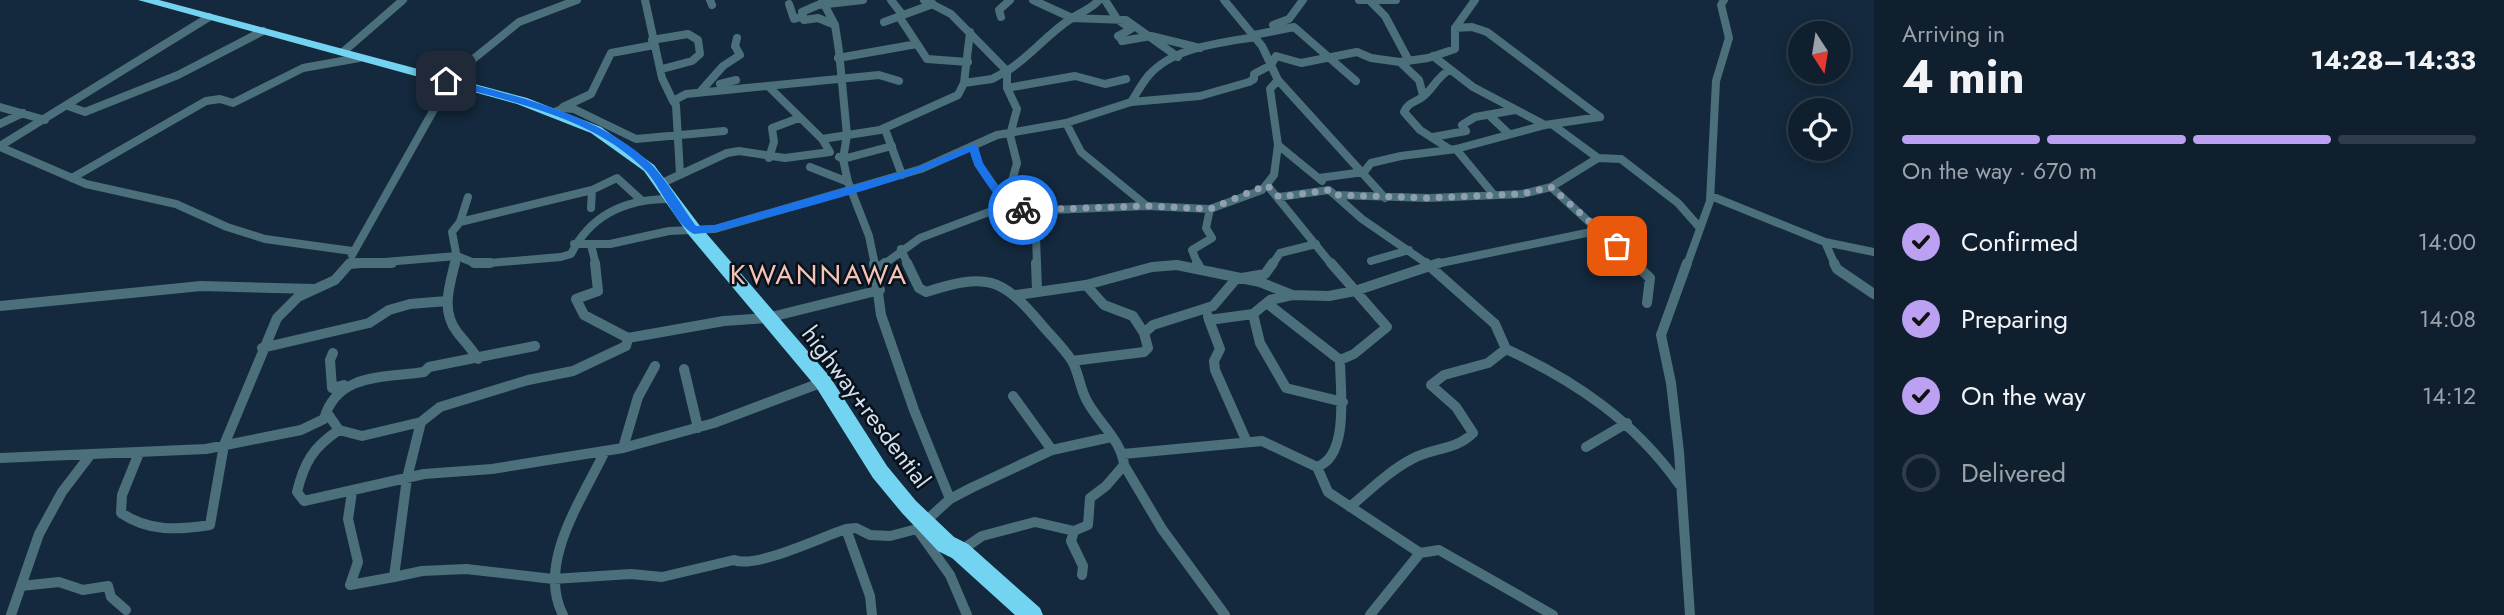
<!DOCTYPE html>
<meta charset="utf-8">
<style>
:root{--surface:#0f1f2e;--page:#182736;--text:#f1f3f6;--muted:#9ba2aa;--line:#2f3d4a;--accent:#bca0f2}
body{margin:0;font-family:Jost,sans-serif;background:var(--page);color:var(--text);height:100vh;display:flex;flex-direction:column;font-size:26px;white-space:nowrap}
*{box-sizing:border-box;margin:0}
p{font-size:23px;color:var(--muted)}
.icon{flex:none;width:38px;height:38px;fill:none;stroke:currentColor;stroke-width:2;stroke-linecap:round;stroke-linejoin:round}
.map{position:relative;flex:1;overflow:hidden}
.panel{display:flex;flex-direction:column;background:var(--surface);width:630px}
.panel>*{flex:none}
.needle{width:46px;rotate:168deg}
.buttons{position:absolute;left:1788px;top:21px;display:grid;gap:14px}
.buttons a{display:grid;place-items:center;width:63px;height:63px;border-radius:50%;background:var(--surface);box-shadow:0 4px 18px #0003,0 0 0 2px var(--line);font-size:35px}
.pin{position:absolute;display:grid;place-items:center;width:60px;height:60px;color:#fff;margin:-30px;border-radius:14px;box-shadow:0 4px 10px #0006}
.courier{position:absolute;display:grid;place-items:center;width:70px;height:70px;margin:-35px;border:5px solid #1a73e8;border-radius:50%;background:#fff;color:#222;box-shadow:0 2px 9px #0007}
.overview em{font-style:normal;font-weight:700}
.overview div{display:flex;flex-direction:column-reverse}
.overview{display:flex;align-items:center;justify-content:space-between;height:119px;padding:0 28px}
h1{font-size:46px;font-weight:700;line-height:52px}
.bar{display:grid;grid-template-columns:repeat(4,1fr);gap:10px 7px;align-content:center;height:84px;padding:0 28px}
.bar i{height:9px;border-radius:5px;background:var(--line)}
.bar .on{background:var(--accent)}
.bar p{grid-column:span 4}
ol{padding:0 28px;list-style:none}
li{display:flex;align-items:center;gap:21px;height:77px}
li p{margin-inline-start:auto}
li .icon{padding:7px;border-radius:50%;background:var(--accent);color:#111;stroke-width:4}
li:last-child{color:var(--muted)}
li i{width:38px;height:38px;border:4px solid var(--line);border-radius:50%}
main{display:flex;flex:1;min-height:0}
.map>svg:first-child{display:block}
.lines{fill:none;stroke-linecap:round;stroke-linejoin:round}
.street-far1{stroke:#4b707b;stroke-width:8}
.street{stroke:#4b707b;stroke-width:10}
.highway{fill:#73d4f1;fill-rule:evenodd}
.route{fill:#1a73e8}
.done{stroke:#909faf;stroke-width:7;stroke-dasharray:0 12.6}
.labels{text-anchor:middle;stroke-width:5;stroke-linejoin:round;paint-order:stroke}
.street-label{font-size:24px;fill:#d2dfed;stroke:#08111a}
.quarter-label{font-size:28px;letter-spacing:2px;fill:#f5c3b6;stroke:#08111a}
</style>
<main>
<div class="map">
<svg width="1874" height="615" viewBox="0 0 1874 615">
<rect width="100%" height="100%" fill="#14293d"/>
<g class="lines">
<path class="street-far1" d="M645,0l17,78 11,23
M710,0l2,5
M822,0l13,25 4,26 8,84 -4,24 5,23 21,54 6,29
M891,0l10,13
M1033,0l39,18 54,2 52,37
M1105,0l12,19 14,10 -13,7 4,4
M1224,0l38,46 16,34 107,118
M1359,0h37
M1369,0l16,16 24,45
M789,4l5,15 7,-2
M1001,17l-2,-7 11,-10
M900,18l27,41 41,3
M884,22l49,-18
M835,25l-17,-7 -14,2 -2,-8 16,-7 45,-5
M1273,25l16,-6 14,-19
M1455,28l17,-1 15,5 113,85
M1254,35l40,-8 62,54
M652,40l36,-6 10,6 2,14 -8,7 -30,8
M1122,41l29,-5 49,12
M343,52l60,-52
M1433,56l40,31 72,38
M838,58l79,-14
M1400,62l19,18 4,15
M446,81l73,-59 58,-22
M964,83l6,-51
M720,84l16,-4
M769,87l53,52
M1007,88l68,-12 30,8 21,-5
M700,92l23,-26 17,-11 -5,-9 2,-8
M1131,102c6,-9 11,-19 18,-27 25,-28 71,-32 106,-38
M68,106l17,6 93,-37 85,-44
M0,107l45,13
M563,107l28,-13 20,-41 43,-8
M555,112l8,-4 11,1 62,30 88,-8
M1490,116l19,18
M1066,123l15,29 66,54
M0,124l23,-11
M1553,125l45,33
M885,129l17,46
M1433,137l33,-6 -4,-6 13,-8 40,-7
M1278,145l44,36
M0,146l209,-129
M0,147l86,37 90,20 51,23 38,12 87,12
M974,147l4,17 26,36
M1448,148l-28,-18 -16,-18c4,-9 9,-9 17,-14 12,-8 14,-19 28,-28
M1456,149l38,46
M839,157l4,2 49,-13
M769,158l5,-16 -2,-14 27,-10
M810,167l38,15
M680,174l-4,-69 -3,-4 13,-7 193,-19 20,6
M72,178l134,-77 14,-2 13,4 70,-35 56,-10
M1319,178l45,-6 7,-9 30,-7 55,-7 89,-24 55,-8
M660,184l67,-31 12,-2 46,7 45,-6 -8,-13 58,-9 78,-35 6,-12 28,-4 15,-8 -56,-57 -27,-14
M1267,185l65,80
M1551,187l85,78
M1335,195l27,24 67,46
M1711,196l114,46 10,23
M1279,197l50,-7 6,5 94,3 93,-4 29,-7 47,-29 23,1 57,44 22,25
M1005,206l12,-43 -7,-28 7,-26 -10,-21v-17c24,-15 41,-38 65,-53 10,-7 18,-8 27,-18
M591,208l1,-18
M1027,211l9,25 1,29
M460,222l132,-32 25,-12 23,21
M1825,242l49,10
M574,244h36l59,-13 46,-2 206,-60 76,-34 69,-12 65,-21 69,-6 49,-14 5,-3v-5l17,-9 5,-9 25,7 56,-11 14,6 29,4 28,-4 27,-9v-21l20,-28
M591,245l5,20
M901,249l7,16
M352,255l98,-174
M1371,261l38,-11
M349,265l108,-9 20,8 84,-7 10,-3c20,-40 55,-55 98,-55
M455,265l1,-12 -4,-21 8,-10 8,-25
M883,265l37,-27 85,-32 22,5 120,-5 63,3 52,-19 12,-15 4,-30 -8,-56 8,-9
M1198,265l-6,-15 20,-12 -6,-10 4,-19
M1272,265l8,-12 36,-9
M1431,265l170,-35
M1687,265l23,-64 6,-120 13,-43 -8,-33 3,-5"/>
<path class="street" d="M455,263c-6,24 -14,48 2,69 7,9 15,17 21,27
M474,263h16
M595,263l3,28 -22,8 8,16 44,23 96,-17 43,-3 113,-28
M874,263l7,52 33,95 36,89
M907,263l12,25 7,4c60,-19 75,-16 115,32 10,12 23,24 31,37 7,12 8,28 15,40 11,21 35,40 37,64l38,64 63,86
M1036,263l1,27
M1197,263l3,6
M1634,263l16,15 -3,25
M1687,263l-26,72 10,48 8,69 11,163
M1834,263l3,6 37,25
M875,272l10,-9
M1086,285l18,20 29,11 11,17
M1017,295l69,-10 66,-18 25,-2 83,17 32,13 37,1 26,-5 84,-28
M1268,304l72,56
M0,306l201,-20 114,3
M1253,314l7,29 26,45 57,14
M1208,316l1,4 44,-6 17,-14 22,-5
M1209,320l11,29 -6,12 1,9 31,70
M262,348l107,-25 20,-13 21,-6 37,-3
M1506,349c70,32 128,72 173,135
M333,353l-3,7 2,28 12,-3
M1072,361l72,-9 4,-4 -4,-15 9,-8 60,-19 23,-27 29,-5 8,-11
M684,369l14,59
M1013,396l39,54
M328,414l11,16 23,6 59,-14 19,-15 88,-27 45,-9 53,-25 2,-8
M339,430c-26,17 -35,33 -42,62l7,9 120,-27 68,-5 131,-21 91,-25 109,-41
M1586,447l41,-24
M623,448l15,-51 17,-31
M139,453l-17,42 -1,18c28,19 57,17 89,12l14,-80 53,-127 21,-21 37,-17 15,-17h42
M1123,454l139,-13 55,26c33,-11 23,-79 23,-107l14,-6 33,-27 -56,-64
M0,458l206,-9 95,-19 23,-11c13,-46 59,-41 100,-47l5,-5 106,-21
M1317,467l11,25 92,61 19,-3 114,65
M1350,507c20,-17 39,-36 62,-48 22,-12 43,-8 61,-26l-17,-26 -25,-22 13,-10 44,-12 18,-14 -11,-25 -69,-61
M846,529l24,67 2,19
M917,529l33,46 17,40
M960,551l22,-15 53,-14 39,9
M1082,575l1,-9 -12,-25 3,-10 14,-6 2,-27 16,-12 18,-21
M394,577l28,-6 44,-2 87,10 78,-5 31,3 72,-17c22,9 87,-23 112,-31l10,-1 14,7 20,1 27,-7 33,-30 21,-11 81,-38 59,-13
M350,585l44,-8 13,-99 14,-56
M350,585l8,-23 -10,-43 4,-27
M21,586l38,-4 24,8 25,-4 3,11 15,13
M11,615l28,-81 23,-42 29,-38
M563,615c-27,-52 20,-117 42,-164
M1370,615l50,-62"/>
<path class="highway" d="M138,0h21l368,98 74,29 53,38 46,61 130,151 57,89 29,35 38,36 14,7 72,64 3,7h-28l-63,-57 -14,-7 -36,-38 -29,-35 -57,-91 -128,-153 -44,-63 -53,-38 -74,-29z"/>
</g>
<path class="route" d="M446,78c67,17 156,37 206,87 17,18 30,42 44,61l19,-1 203,-58 56,-23 4,3 5,16 27,41 18,6 -5,3 -22,-4c-7,-21 -26,-35 -31,-57 -82,36 -170,56 -255,80l-21,2c-19,-9 -34,-49 -49,-64 -52,-53 -134,-68 -202,-87z"/>
<g class="lines">
<path class="done" d="M1023,210l124,-4 63,3 57,-24 12,12 50,-7 6,5 94,3 93,-4 29,-7 66,59"/>
</g>
<g class="labels">
<g class="street-label">
<text transform="translate(866 407) rotate(53)" y="8">highway+resdential</text>
</g>
<g class="quarter-label">
<text x="819" y="284">KWANNAWA</text>
</g>
</g>
</svg>
<div class="buttons">
<a><svg class="needle" viewBox="-14 -14 28 28"><path d="M0-13l5 13h-10z" fill="#e53935"/><path d="M0 13l5-13h-10z" fill="#9ba2aa"/></svg></a>
<a><svg class="icon" aria-label="locate" viewBox="0 0 24 24"><circle cx="12" cy="12" r="6"/><path d="M12 2v4M12 18v4M2 12h4M18 12h4"/></svg></a>
</div>
<div class="pin" style="left:1617px;top:246px;background:#ea580c"><svg class="icon" aria-label="bag" viewBox="0 0 24 24"><path d="M5 8h14l-1 12H6zM9 8a3 3 0 0 1 6 0"/></svg></div>
<div class="pin" style="left:446px;top:81px;background:#1f2937"><svg class="icon" aria-label="home" viewBox="0 0 24 24"><path d="M3 11l9-7 9 7M6 9v11h12V9"/></svg></div>
<div class="courier" style="left:1023px;top:210px"><svg class="icon" aria-label="bike" viewBox="0 0 24 24"><circle cx="6" cy="16" r="4"/><circle cx="18" cy="16" r="4"/><path d="M6 16l4-8h5l3 8M10 8l3 8H6M13 5h3"/></svg></div>
</div>
<section class="panel">
<div class="overview"><div><h1>4 min</h1><p>Arriving in</p></div><em>14:28–14:33</em></div>
<div class="bar"><i class="on"></i><i class="on"></i><i class="on"></i><i></i><p>On the way · 670 m</p></div>
<ol>
<li><svg class="icon" aria-label="check" viewBox="0 0 24 24"><path d="M5 12l5 5 9-10"/></svg>Confirmed<p>14:00</p></li>
<li><svg class="icon" aria-label="check" viewBox="0 0 24 24"><path d="M5 12l5 5 9-10"/></svg>Preparing<p>14:08</p></li>
<li><svg class="icon" aria-label="check" viewBox="0 0 24 24"><path d="M5 12l5 5 9-10"/></svg>On the way<p>14:12</p></li>
<li><i></i>Delivered</li>
</ol>
</section>
</main>
